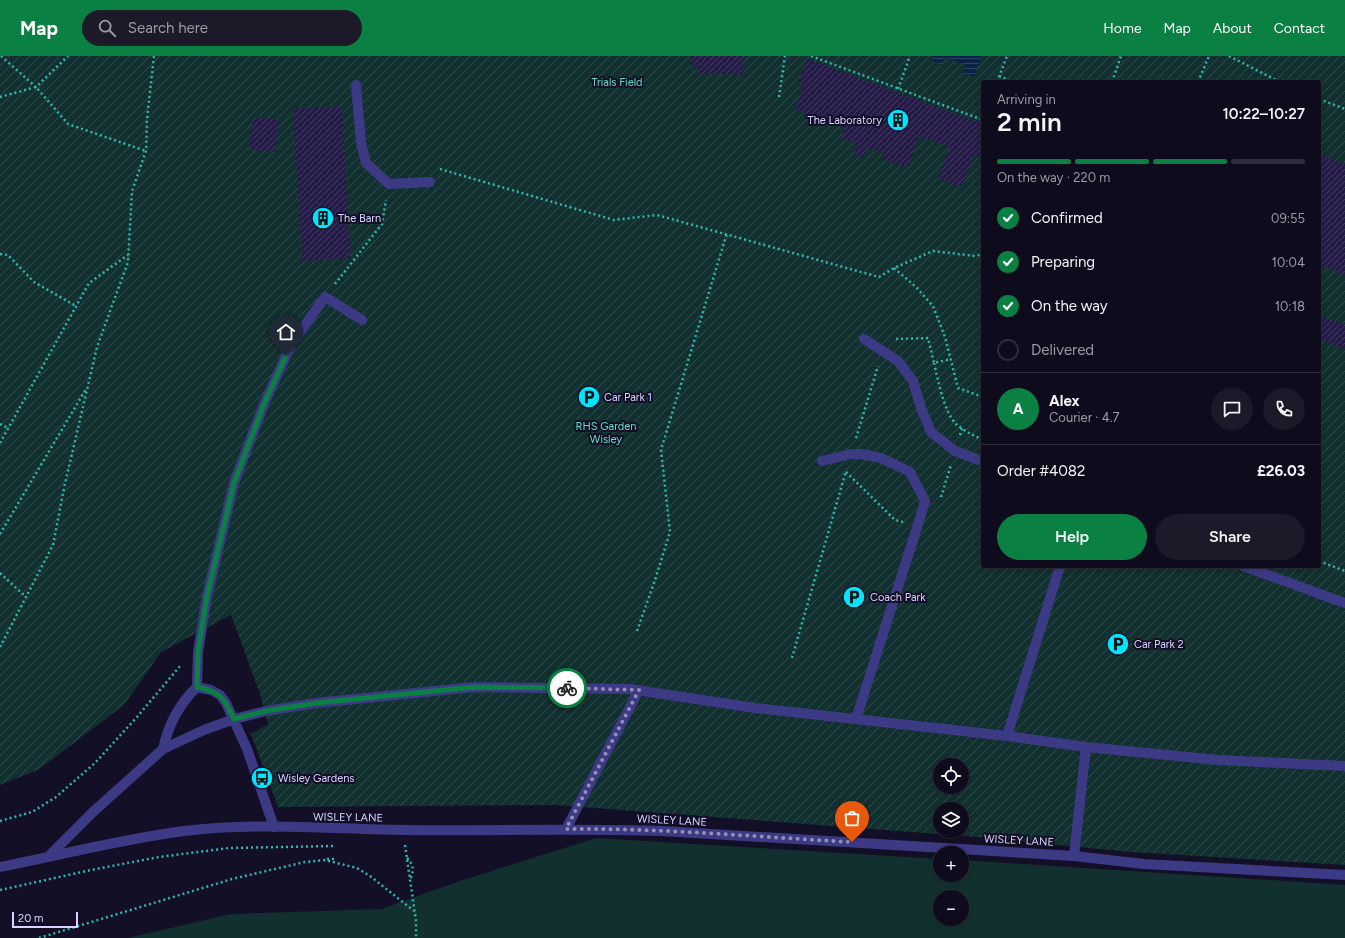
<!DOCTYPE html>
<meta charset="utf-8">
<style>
:root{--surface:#0e0b1c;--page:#1c1929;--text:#f1f3f6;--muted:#9b9ba3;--line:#2e2b3b;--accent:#0b8043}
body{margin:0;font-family:Figtree,sans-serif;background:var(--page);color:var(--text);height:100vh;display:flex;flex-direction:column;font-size:15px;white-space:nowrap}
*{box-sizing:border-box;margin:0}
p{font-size:13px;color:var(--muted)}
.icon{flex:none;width:22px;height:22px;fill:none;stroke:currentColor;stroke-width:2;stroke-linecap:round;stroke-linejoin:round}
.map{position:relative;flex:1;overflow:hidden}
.side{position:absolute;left:981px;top:24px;width:340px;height:488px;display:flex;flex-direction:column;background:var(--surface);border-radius:4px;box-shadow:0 2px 6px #0003,0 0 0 1px var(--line)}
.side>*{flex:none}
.buttons{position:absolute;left:933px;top:702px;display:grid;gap:8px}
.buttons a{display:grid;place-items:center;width:36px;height:36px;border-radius:50%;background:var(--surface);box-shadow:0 2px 6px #0003,0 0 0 1px var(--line);font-size:20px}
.scale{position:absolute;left:12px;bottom:10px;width:66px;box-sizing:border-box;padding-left:4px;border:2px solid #d9d4ff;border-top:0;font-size:11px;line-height:14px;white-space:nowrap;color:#d9d4ff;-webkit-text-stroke:3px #130f26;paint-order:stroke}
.pin{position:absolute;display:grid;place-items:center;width:34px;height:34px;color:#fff;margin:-41px -17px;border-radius:50% 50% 50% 0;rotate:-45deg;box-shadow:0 0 4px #0007}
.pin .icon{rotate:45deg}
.courier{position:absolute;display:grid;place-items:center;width:40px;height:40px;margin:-20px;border:3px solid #0b8043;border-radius:50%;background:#fff;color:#222;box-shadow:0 1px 5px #0007}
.head em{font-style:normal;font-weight:600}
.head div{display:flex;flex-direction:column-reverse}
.head{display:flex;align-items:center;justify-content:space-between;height:68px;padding:0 16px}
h1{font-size:26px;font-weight:600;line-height:30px}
.bar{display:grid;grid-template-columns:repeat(4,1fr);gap:6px 4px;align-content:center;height:48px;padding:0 16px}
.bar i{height:5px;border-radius:3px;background:var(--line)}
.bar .current{background:var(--accent)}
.bar p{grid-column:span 4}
.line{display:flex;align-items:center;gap:10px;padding:0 16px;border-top:1px solid var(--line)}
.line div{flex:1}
.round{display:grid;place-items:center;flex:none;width:42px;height:42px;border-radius:21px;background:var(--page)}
ol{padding:0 16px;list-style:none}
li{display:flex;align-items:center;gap:12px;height:44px}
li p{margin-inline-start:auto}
li .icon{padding:4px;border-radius:50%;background:var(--accent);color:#fff;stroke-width:4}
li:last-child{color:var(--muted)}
li i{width:22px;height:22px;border:2px solid var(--line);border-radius:50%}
.cta{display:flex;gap:8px;margin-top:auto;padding:8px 16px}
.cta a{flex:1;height:46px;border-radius:24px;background:var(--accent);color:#fff;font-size:16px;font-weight:600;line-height:46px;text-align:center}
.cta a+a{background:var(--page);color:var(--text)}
header{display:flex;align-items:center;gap:24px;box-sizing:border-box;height:56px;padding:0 20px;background:var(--accent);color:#fff}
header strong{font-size:19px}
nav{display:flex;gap:22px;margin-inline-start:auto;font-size:14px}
.search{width:280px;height:36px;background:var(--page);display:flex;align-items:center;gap:10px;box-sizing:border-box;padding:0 14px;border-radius:22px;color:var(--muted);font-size:15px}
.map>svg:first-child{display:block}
.park{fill:#12302f;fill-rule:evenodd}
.garden{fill:url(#garden-furrows);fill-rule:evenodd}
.water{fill:url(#water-rules)}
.building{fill:url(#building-hatch)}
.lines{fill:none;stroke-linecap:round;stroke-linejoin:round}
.path{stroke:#2fb8b0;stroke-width:2.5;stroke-dasharray:2 3;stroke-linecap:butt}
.lane{stroke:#3d3a85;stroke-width:10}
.street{stroke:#3d3a85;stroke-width:10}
.done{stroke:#948fb3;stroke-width:4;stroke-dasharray:0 7.2}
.route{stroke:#0b8043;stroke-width:5}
.labels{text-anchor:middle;stroke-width:4;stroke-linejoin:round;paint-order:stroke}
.park-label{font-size:11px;fill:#5fe0c0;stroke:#130f26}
.poi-label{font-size:11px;fill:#d9d4ff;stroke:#130f26;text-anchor:start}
.street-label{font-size:11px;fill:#d9d4ff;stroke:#130f26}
</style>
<header>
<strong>Map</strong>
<div class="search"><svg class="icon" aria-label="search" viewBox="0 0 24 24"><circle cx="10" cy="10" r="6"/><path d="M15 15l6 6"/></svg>Search here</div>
<nav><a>Home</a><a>Map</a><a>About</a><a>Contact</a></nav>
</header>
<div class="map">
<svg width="1345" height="882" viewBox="0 0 1345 882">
<defs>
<pattern id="garden-furrows" width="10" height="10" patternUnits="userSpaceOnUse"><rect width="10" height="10" fill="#12302f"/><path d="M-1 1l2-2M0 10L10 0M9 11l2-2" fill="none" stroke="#344d4e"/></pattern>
<pattern id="water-rules" width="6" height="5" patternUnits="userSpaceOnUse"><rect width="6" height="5" fill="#0c2248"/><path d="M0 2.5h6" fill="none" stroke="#2f4163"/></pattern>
<pattern id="building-hatch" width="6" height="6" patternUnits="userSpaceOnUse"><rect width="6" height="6" fill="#241b47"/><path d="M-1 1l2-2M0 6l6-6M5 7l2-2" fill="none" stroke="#433b63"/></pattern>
</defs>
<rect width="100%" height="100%" fill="#130f26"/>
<path class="park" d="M596,782l344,21v16h22v-15l383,25v53h-1218l104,-24 150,-5 79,-28zM940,841h22v22h-22z"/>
<path class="garden" d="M0,0h1345v809l-214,-13 -154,-15 -422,-32 -277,2 -27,-73 17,-10 -8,-30 -29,-79 -70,37 -37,53 -86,65 -38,15zM983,26h336v484h-336zM940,709h22v22h-22zM940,753h22v22h-22z"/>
<path class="water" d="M934,0h47l-7,21 -11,-4 3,-8 -21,-8 -3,8 -10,-4z"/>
<path class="building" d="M691,0h53l-1,19 -45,-2v-7l-7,-1z
M807,3l176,65v29l-2,5 -7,-3 -12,32 -24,-9 12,-31 -31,-11 -11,32 -25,-9 2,-5 -18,-6 -3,10 -10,-4 4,-10 -17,-6 4,-10 -50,-19 9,-24 -6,-2z
M342,50l8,152 -48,3 -9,-152z
M253,61l26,3 -4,32 -26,-3z
M1319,98l26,10v111l-24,-10 -2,5z
M1319,260l26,9v24l-26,-10z"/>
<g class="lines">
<path class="path" d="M1,0l35,31 32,-31
M811,0l172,64
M1229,0l51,26
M999,20l15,6
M997,26l10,-26
M1112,26l9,-26
M1198,26l11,-26
M898,33l12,-33
M0,41l36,-10 32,37 78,27
M779,41l6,-41
M1319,43l26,10
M440,113l174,51 43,-5 222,62 15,-9 39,-17 42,5 8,-2
M0,198l8,1 26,27 42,24
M894,212l22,19 17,19 12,31 13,51 25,9
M335,228l47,-60 4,-24
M896,283l32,-1 6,25 17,-4
M934,307c4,17 10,49 22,61 8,7 17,11 27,16
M0,368l8,4
M960,379l2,-7
M856,382l22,-72
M0,387l89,-160 39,-28
M846,416l49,48 8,2
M941,441l10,-32
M0,478l86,-145
M1319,505l26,10
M0,517l26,24
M637,575l17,-48 16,-51 -9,-82 66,-217
M0,591l53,-102 11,-57 33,-141 31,-85 4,-71 14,-40 1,-32 7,-63
M792,602l54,-187
M0,765l32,-9 24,-15 39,-34 42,-46 44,-52
M405,789l11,76v17
M407,802c7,7 7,13 3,22
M327,803h7
M0,834l91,-20 68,-13 70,-9 105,-2
M39,882l193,-59 73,-17 20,-2 32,8 13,8 44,35"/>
<path class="lane" d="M356,29l5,57 5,21 23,21 41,-2
M864,283l34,22 15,20 8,27 10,24 24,19 24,9
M822,405l29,-7h10l20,4 29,14 15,29 -5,17 -64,201
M1243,510l102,37
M197,631l14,3 9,5 6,8 21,46 27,78
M1007,680l53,-170
M1086,691l132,13 127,6
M163,693c5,-23 16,-45 34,-62l1,-35 9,-56 27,-113 30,-79 27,-59 34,-48 37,23
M566,773l73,-139
M48,801l45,-45 70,-63 41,-19 30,-11 32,-8 50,-8 158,-16 156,2 125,19 252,28 79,11 -12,109"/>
<path class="street" d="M0,811c61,-12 122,-28 184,-36 73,-9 147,-2 220,-1 86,1 172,-2 258,1l412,25 70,8 201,11"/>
</g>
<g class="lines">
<path class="done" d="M567,632l72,2 -73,139c95,-1 191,8 286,13"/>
<path class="route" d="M286,300l-22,48 -30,79 -27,113 -9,56 -1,35c24,5 27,11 37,32l32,-8 50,-8 158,-16 93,1"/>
</g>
<defs>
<g id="building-disc" transform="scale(1.15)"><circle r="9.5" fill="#00e5ff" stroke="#130f26"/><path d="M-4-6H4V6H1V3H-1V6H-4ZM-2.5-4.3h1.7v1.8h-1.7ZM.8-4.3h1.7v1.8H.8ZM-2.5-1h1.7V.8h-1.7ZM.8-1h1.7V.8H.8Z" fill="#111"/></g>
<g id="parking-disc" transform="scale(1.15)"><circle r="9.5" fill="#00e5ff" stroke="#130f26"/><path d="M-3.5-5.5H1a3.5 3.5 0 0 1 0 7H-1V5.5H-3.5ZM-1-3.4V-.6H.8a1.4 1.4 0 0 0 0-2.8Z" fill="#111"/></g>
<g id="bus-disc" transform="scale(1.15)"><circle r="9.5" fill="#00e5ff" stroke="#130f26"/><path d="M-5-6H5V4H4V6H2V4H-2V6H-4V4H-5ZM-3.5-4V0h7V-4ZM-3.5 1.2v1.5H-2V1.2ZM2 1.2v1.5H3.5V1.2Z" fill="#111"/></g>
</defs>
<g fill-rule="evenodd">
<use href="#building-disc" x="898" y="64"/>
<use href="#building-disc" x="323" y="162"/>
<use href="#parking-disc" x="589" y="341"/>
<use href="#parking-disc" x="854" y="541"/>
<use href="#parking-disc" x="1118" y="588"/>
<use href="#bus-disc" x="262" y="722"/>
</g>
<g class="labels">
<g class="park-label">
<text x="617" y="30">Trials Field</text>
<text x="606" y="374">RHS Garden<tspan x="606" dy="13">Wisley</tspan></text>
</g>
<g class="poi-label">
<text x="882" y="68" text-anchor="end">The Laboratory</text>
<text x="338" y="166">The Barn</text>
<text x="604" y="345">Car Park 1</text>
<text x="870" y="545">Coach Park</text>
<text x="1134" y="592">Car Park 2</text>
<text x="278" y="726">Wisley Gardens</text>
</g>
<g class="street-label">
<text transform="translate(348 761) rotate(1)" y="4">WISLEY LANE</text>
<text transform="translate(672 764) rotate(3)" y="4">WISLEY LANE</text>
<text transform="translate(1019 784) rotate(3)" y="4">WISLEY LANE</text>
</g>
</g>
</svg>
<div class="buttons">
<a><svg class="icon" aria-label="locate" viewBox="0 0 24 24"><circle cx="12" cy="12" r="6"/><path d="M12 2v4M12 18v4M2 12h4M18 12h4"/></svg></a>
<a><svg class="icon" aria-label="layers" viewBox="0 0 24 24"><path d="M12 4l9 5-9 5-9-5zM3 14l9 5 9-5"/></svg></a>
<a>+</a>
<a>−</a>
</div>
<div class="scale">20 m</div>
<div class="pin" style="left:852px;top:786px;background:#ea580c"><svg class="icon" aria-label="bag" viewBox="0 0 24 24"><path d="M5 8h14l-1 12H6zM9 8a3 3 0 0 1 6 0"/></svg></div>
<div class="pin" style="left:286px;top:300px;background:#1f2937"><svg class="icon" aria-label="home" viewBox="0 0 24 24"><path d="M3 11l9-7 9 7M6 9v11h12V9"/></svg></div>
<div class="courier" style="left:567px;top:632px"><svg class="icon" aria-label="bike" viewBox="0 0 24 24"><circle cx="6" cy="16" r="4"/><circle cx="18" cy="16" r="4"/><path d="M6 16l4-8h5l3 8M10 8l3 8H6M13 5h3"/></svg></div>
<section class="side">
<div class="head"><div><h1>2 min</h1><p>Arriving in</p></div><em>10:22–10:27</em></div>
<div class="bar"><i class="current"></i><i class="current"></i><i class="current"></i><i></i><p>On the way · 220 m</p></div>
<ol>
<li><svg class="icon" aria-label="check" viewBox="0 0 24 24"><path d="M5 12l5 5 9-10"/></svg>Confirmed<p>09:55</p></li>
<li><svg class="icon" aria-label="check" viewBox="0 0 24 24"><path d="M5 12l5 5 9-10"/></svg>Preparing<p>10:04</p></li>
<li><svg class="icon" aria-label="check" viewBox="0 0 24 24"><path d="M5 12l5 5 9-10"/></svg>On the way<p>10:18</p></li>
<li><i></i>Delivered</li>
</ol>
<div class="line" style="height:72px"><b class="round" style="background:var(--accent);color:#fff">A</b><div><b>Alex</b><p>Courier · 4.7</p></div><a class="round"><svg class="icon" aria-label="chat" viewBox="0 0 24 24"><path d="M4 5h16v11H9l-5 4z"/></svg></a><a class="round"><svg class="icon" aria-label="phone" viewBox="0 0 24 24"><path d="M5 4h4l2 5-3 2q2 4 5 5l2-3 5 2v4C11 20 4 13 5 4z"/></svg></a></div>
<div class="line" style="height:52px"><div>Order #4082</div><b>£26.03</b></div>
<div class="cta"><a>Help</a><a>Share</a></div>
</section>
</div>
